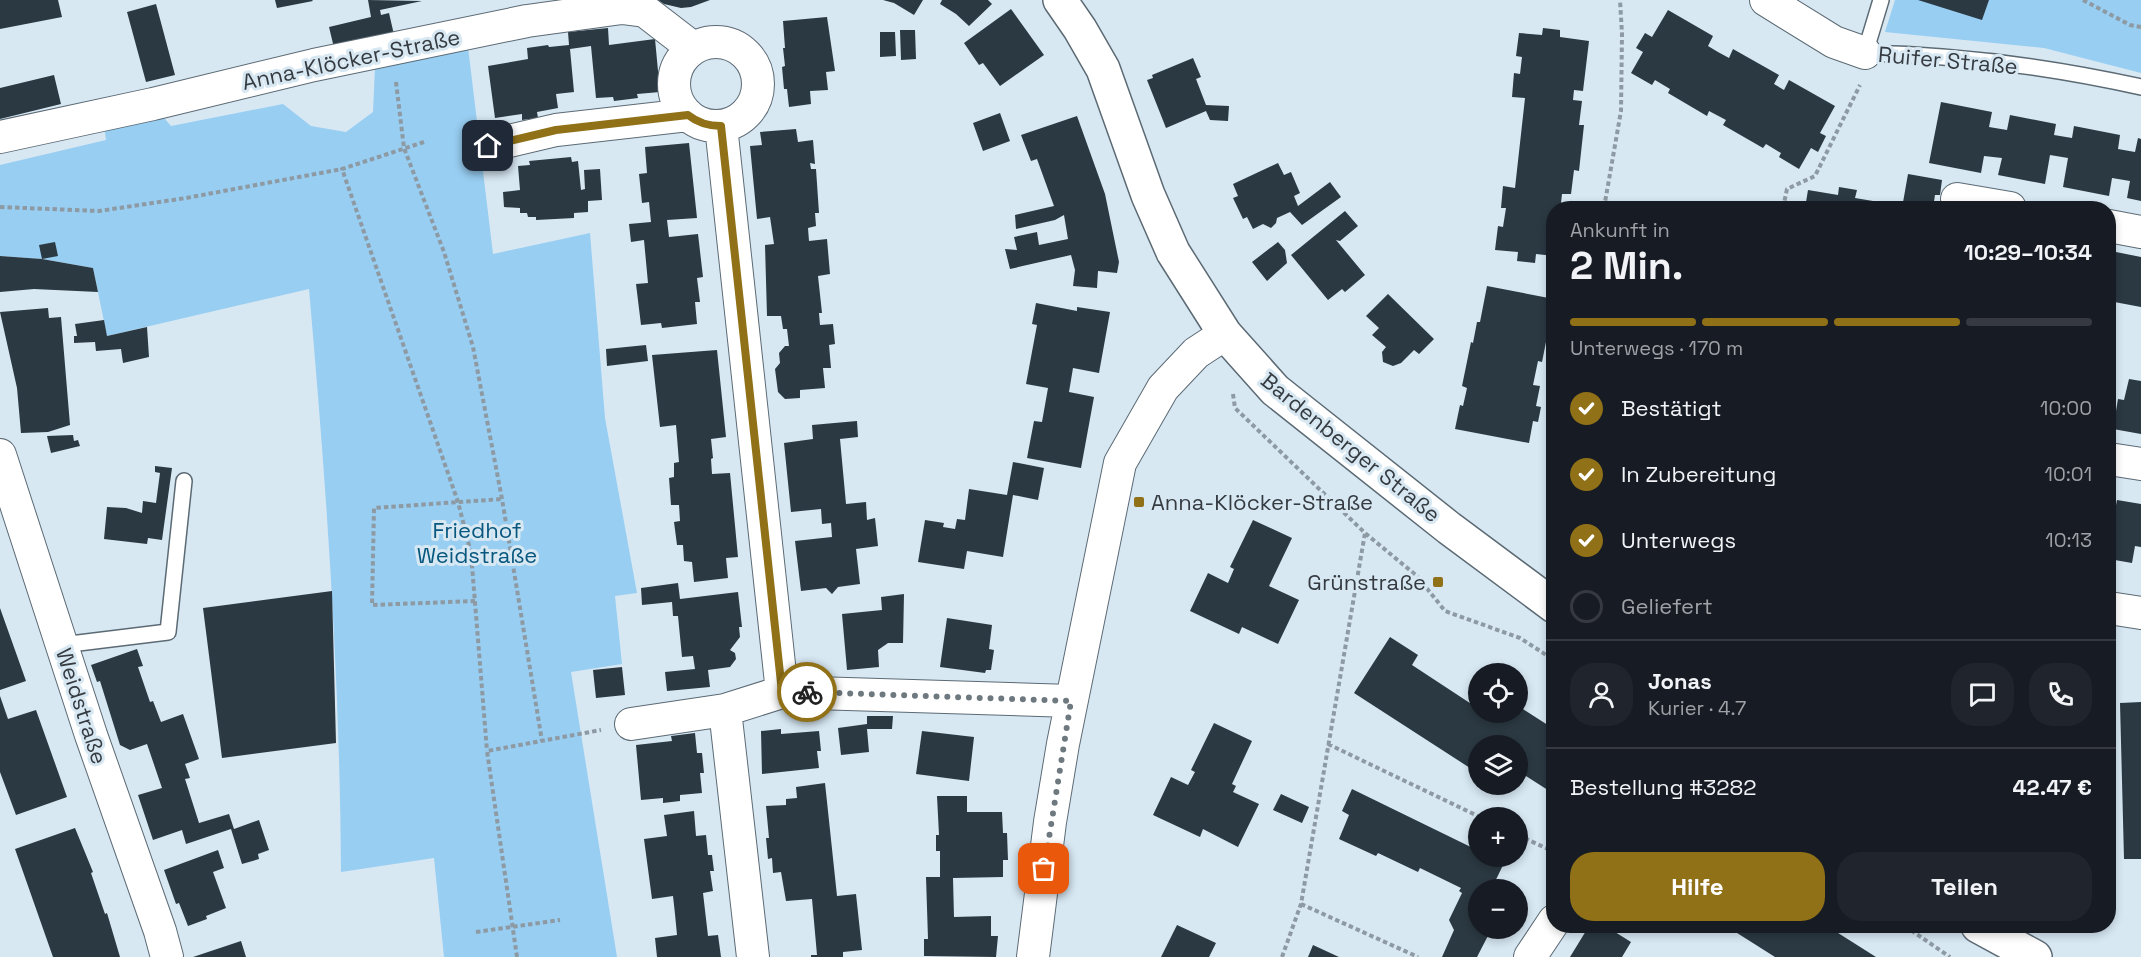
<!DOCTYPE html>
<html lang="de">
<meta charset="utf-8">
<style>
:root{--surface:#171b24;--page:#20242c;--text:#f1f3f6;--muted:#9ea1a6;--line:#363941;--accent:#907117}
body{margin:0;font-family:"Space Grotesk",sans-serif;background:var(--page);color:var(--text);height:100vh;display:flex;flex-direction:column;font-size:22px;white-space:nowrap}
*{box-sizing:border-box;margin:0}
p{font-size:20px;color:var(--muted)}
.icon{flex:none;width:33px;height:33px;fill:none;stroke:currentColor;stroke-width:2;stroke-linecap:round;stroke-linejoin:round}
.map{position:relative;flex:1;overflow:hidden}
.sheet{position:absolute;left:1546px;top:201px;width:570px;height:732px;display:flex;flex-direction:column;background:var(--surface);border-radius:24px;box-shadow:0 3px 9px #0003}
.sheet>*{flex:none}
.controls{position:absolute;left:1468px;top:663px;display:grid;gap:12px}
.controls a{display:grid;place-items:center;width:60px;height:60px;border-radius:50%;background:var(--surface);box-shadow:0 3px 9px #0003;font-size:30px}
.pin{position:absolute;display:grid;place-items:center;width:51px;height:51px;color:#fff;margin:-26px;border-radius:12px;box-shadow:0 3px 9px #0006}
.courier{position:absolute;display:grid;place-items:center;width:60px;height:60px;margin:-30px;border:4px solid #907117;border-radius:50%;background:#fff;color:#222;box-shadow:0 2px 8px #0007}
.headline em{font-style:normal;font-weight:600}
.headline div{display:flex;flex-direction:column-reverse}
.headline{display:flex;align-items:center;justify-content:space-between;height:102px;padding:0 24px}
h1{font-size:39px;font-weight:600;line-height:45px}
.bar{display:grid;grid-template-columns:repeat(4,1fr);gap:9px 6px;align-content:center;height:72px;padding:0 24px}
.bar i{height:8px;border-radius:4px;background:var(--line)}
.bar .selected{background:var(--accent)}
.bar p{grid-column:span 4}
.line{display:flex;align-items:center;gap:15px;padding:0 24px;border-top:2px solid var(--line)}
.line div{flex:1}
.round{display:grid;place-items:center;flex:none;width:63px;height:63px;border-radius:24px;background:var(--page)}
ol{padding:0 24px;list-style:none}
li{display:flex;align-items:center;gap:18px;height:66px}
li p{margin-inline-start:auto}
li .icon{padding:6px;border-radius:50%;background:var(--accent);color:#fff;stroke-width:4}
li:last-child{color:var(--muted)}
li i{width:33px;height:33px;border:3px solid var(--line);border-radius:50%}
.primary-button{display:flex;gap:12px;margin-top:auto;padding:12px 24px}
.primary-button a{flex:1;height:69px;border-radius:24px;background:var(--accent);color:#fff;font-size:24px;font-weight:600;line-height:69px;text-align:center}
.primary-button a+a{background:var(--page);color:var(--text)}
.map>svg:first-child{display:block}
.green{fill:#98cef2}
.building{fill:#2b3942}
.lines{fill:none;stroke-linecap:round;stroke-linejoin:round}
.lane-casing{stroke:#5c6a74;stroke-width:18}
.street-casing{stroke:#5c6a74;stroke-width:34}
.secondary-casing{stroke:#5c6a74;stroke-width:36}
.path{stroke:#8e9aa3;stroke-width:4;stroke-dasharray:4.5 3;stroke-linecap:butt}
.lane{stroke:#fff;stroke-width:15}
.street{stroke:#fff;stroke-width:32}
.secondary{stroke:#fff;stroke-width:33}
.done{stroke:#6e787f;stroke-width:6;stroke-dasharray:0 10.8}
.route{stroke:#907117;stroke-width:8}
.poi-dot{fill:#907117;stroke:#d7e8f3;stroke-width:2}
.labels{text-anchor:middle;stroke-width:6;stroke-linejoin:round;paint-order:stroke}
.street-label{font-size:22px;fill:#353b40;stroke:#d7e8f3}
.poi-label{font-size:22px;fill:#353b40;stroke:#d7e8f3;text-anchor:start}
.park-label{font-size:22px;fill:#08577e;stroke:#d7e8f3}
</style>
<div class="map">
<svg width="2141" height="957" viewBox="0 0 2141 957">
<rect width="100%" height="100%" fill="#d7e8f3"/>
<path class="green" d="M1895,0h246v73l-97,-25 -159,-16z
M468,47l25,207 97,-21 15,185 32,175 -22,3 7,68 -51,8 46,285h-173l-10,-99 -93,14c-1,-195 -15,-389 -32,-583l-202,47 -14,-68 -51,-9 -42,-3v-91l106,-25 -2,-15 56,-12 11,13 112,-22 28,22 35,6 27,-20 2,-44z"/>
<path class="building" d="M0,0h58l4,17 -62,12z
M275,0h37l1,1 -36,7z
M368,0l54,1 -42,9 1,5 8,-2 6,26 -60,13 -6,-25 42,-10z
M658,0h52l-19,7 -10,1 -17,-4z
M883,0h40l-9,15 -20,-12z
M942,0h46l4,4 -23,22 -13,-12 -16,-10z
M1918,0h71l-7,20z
M156,4l19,71 -29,7 -19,-70z
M1011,9l33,46 -44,31 -17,-23 -4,2 -15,-22z
M1668,10l45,26 -5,10 10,6 11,6 4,-9 46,26 -5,9 10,6 5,-10 46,26 -15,27 6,3 -8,16 -7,-4 -12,21 -20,-12 2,-4 -15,-9 -3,4 -40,-23 3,-5 -17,-9 -2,5 -39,-23 2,-4 -15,-9 -3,5 -21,-12 12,-21 -7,-4 9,-15 7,4z
M827,17l8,54 -9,1 2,18 -18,1 1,13 -22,3 -2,-18h-3l-2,-22 3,-1 -2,-18h2l-2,-27z
M608,28l1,17 46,-6 5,53 -23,2 1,4 -24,3 -1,-4 -17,1 -5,-52 -21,3 4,43 -18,2 2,14 -21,4 1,6 -16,2v-6l-27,4 -7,-52 40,-7 -1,-11 21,-3 1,2 20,-2 -1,-13z
M1543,28l17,2v7l29,4 -6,50 -9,-1 -1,10 9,1 -3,24h5l-5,46 -5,-1 -3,24h-9l-1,9 10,2 -1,3h-16v48l-18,-2 -1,9 -18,-2 1,-9 -23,-2 3,-24 5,1 3,-19h-5l2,-22 12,2 10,-90 -13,-1 2,-24 6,1 2,-17 -6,-1 3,-23 23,2z
M900,30h15l1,29 -15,1z
M880,32h15l1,24 -16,1z
M1193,58l8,19 -5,2 10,26 23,1 -1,15 -18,-1 -4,-9 -40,17 -19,-48 6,-2 -1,-3z
M54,75l7,29 -61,15v-31z
M1941,102l51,10 -3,15 18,3 3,-15 46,9 -2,11 18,3 2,-12 46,9 -2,14 17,3 3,-14 3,1v62l-14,-3 3,-17 -18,-3 -3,18 -46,-9 5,-29 -18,-3 -5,29 -47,-9 4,-17 -18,-2 -3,17 -52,-10z
M1000,113l10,28 -27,10 -10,-28z
M1077,116l28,78 14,68 -2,11 -19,-2 -1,17 -24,-2 2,-16 -4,-15 -61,14 -5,-20 12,1 -3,-13 23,-5 2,13 29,-6 -4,-24 -9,5 -39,9 -1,-14 39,-9 -17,-47 -6,2 -10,-26z
M796,129l2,13 15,-2 2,24 -5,-1 1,6h5l3,44h-4l1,13 -8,2 1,13 18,-2 3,35 -12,2 4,37h-3l1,12 13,-1 2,20 -6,1 2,23h-8l2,20 -25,2v8l-15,1 -7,-7 -3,-23 5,-6 -1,-10 6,-7h4l-2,-17h-4l-2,-13h-14l-2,-71 9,-1 -4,-27 -13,2 -7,-73 12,-1 -2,-13z
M689,143l8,75 -30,2 2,17 29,-3 5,43 -6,1 3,24h-5l2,22 -35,4 -1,-5 -20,2 -5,-41 12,-1 -4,-43 -13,2 -2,-18 22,-2 -2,-20 -7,1 -3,-29 8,-1 -2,-26z
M571,157l1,5 6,-1 3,29 4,-1 -1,-19 16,-1 2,31 -14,1v11l-14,1v5l-38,2v-3h-8l-1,-4h-7v-5l-16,-1 -1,-15 17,-2 -2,-24 12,-1 -1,-4z
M1278,163l6,12 7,-3 9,21 -6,3 4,10 32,-24 11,15 -39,28 -12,-13 -13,6 -1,5 -5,5 -8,-4 -10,5 -6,-12 -4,2 -10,-21 5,-2 -5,-12z
M1908,174l34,6 -2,15h-5l-2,13h-31z
M1839,187l18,3 -2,8 24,4 -1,6h-73l3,-18 30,5z
M1345,211l13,15 -18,15 -4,-1 29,35 -20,17 -3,-3 -14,11 -37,-45z
M55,242l3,14 -16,3 -3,-14z
M1278,242l7,8 2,13 -20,18 -15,-19z
M2111,251l30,6v50l-32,-6v-38z
M0,256l42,3 51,9 5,24 -64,-3 -34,3z
M1487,286l67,13 -5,29 5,1 -3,14 -5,-1 -4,20 -4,-1 -5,24 7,1 -4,20 5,1 -3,15 -5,-1 -4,22 -74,-14 5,-24 3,1 4,-18 -5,-2 9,-44 2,1 4,-21h3z
M1388,294l46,45 -15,15 -5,-4 -13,13 -8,3 -10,-4 -1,-10 4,-5 -14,-12 7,-7 -13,-12z
M1036,303l41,8v-4l33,5 -11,61 -26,-5 -4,24 25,5 -13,71 -54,-10 7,-37 8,1 6,-34 -22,-4 11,-59 -5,-1z
M48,308l1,10 12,-1 9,108 -22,7 -27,1 -4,-45 -17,-76z
M104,320l3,16 40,-9 2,30 -26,6 -2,-14 -25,2 -1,-9 -21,1v-7h3l-2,-12z
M646,345l2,16 -41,5 -1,-17z
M717,350l9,87 -15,2 2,19 -2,1 1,15 18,-1 8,84 -12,1 2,20 -34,4 -2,-20 -8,-1 -1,-16h-6l-3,-23 6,-1 -1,-16h-8l-2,-27 5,-1v-14l5,-1 -3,-37 -16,2 -8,-72z
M2129,379l12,2v53l-28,-5 5,-30 6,1z
M857,421l1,16 -18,2 6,65 20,-2 1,18 8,-2 3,28 -22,3 4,35 -22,3 -6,7 -6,-6 -25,3 -6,-50 37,-4 -1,-14 -9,1 -1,-15 -30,3 -7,-69 29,-4 -1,-14z
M73,435l1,6 4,-1 2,6 -29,7 -4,-17z
M1013,462l31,6 -6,32 -25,-5 -10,62 -36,-6 -3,18 -46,-7 7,-42 19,3 -1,4 12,2 2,-10 8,1 4,-31 38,6z
M155,466l17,2 -10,72 -14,-2 -1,6 -43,-5 3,-32 19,1 16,5 1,-12 13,2 4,-30 -5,-1z
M2117,500l24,4v43l-6,-1 -3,17 -23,-4v-18z
M1253,520l39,18 -23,48 30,14 -21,44 -36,-17 -3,7 -49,-23 18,-38 20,10 6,-14 -4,-2z
M678,583l2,16 58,-7 4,35h-3l1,10 -10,13 5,3 1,6 -6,8 -22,3 2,17 -43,4 -2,-19 30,-3 -2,-13 -11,1 -4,-41h-5l-1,-14 -30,3 -1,-17z
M332,591l4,152 -114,15 -19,-150z
M904,594l-1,49h-15l-10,7 1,17 -32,3 -5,-56 40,-4 -1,-13z
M0,608l26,73 -26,9z
M947,618l45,7 -3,24 5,1 -3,20h-5l-1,3 -45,-6z
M1390,637l28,18 -6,10 67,44v3l9,3 2,-3h28v-6l36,23v65l-36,-23v-25h-39v8l-9,14 -116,-75z
M137,649l6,17 -5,1 12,35 3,-1 8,21 22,-8 16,45 -14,5 5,14 -5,1 14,44 30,-9 5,15 25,-9 10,30 -11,4 1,5 -17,5 -11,-35 -45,15 -4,-14 -29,10 -15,-45 24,-7 -15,-44 -17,6 -10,-5 -20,-64 -3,1 -6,-17z
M622,667l3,28 -29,3 -3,-28z
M0,696l8,23 28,-9 31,87 -51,18 -16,-43z
M2141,702v157h-17l-4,-156z
M867,716h26l-1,13h-25l2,23 -28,3 -3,-27 29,-4z
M1214,723l38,18 -20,43 4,2 -3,6 26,12 -21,43 -35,-18 -3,8 -47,-22 18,-38 17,8 7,-13 -4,-2z
M781,729v5l38,-3 2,20h-4l2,17 -57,6 -1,-43z
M922,731l52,6 -5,44 -53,-7z
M695,733l2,20h5l2,20h-4l2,20 -22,2v6l-17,2v-5l-22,2 -5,-55 36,-4 -1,-5z
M825,783l12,113 19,-2 6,56 -19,2v5h-32v-2h6l-5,-56 -26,2 -5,-29 -8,1 -1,-15 -4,1 -2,-21h3l-3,-32 20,-1v-6l11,-1 -1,-11z
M1352,789l127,62v5h11l14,7 -13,27h-12v38h13l-15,29h-35l12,-27 -5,-10 13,-27 -3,-2 2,-3 -41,-20 -2,4 -40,-19 -2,3 -37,-17 10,-24 -7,-4z
M1281,794l28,13 -7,16 -29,-13z
M937,796h30v16h35l1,21h4l1,27h-5v17l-50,1 1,39 37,-1v20h7l-2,21 -72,-1v-17h4l-2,-62h14v-26h-4v-16h3z
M694,811l2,25 10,-1 2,20h4l2,16h-4l3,20 -10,2 5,43 10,-1 3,22h-64l-2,-19 22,-3 -2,-21 -2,-18 -21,3 -8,-60 23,-3 -3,-21z
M75,828l18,44 -2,1 14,41 2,-1 13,44h-67l-38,-108z
M218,850l6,18 -11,4 13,36 -20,8 1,3 -19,7 -9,-23 -3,1 -12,-34z
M1177,925l39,18 -7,14h-48z
M1589,926h30l-4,6 16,10 -9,15h-52z
M1726,926h101l49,31h-101z
M241,941l5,16h-53z
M1313,945l26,12h-31z"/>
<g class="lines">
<g class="lane-casing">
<path id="lane" d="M1881,0l-16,53c93,2 186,14 276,34
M62,645l106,-13 16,-151"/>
</g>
<g class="street-casing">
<path id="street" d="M1766,0l68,42 31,11
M674 84a42 42 0 1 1 84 0a42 42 0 1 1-84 0Z
M721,126l61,566 289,9
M0,137l153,-33 161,-39 213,-44 95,-13 23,3 48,37
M488,146l68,-16 132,-15
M1957,199l53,9
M2109,226l32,6
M0,455l91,280 69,196 7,26
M2109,459l32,5
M2109,608l32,5
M631,724l94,-14
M753,957l-28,-247 57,-18
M1033,957l17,-135 13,-78 57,-281 43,-75 33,-35 29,-19
M1530,957l24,-36"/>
</g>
<g class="secondary-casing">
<path id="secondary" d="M1060,0l20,29 23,40 45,126 25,57 52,82 50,56 174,138 105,78
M1978,926l57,31"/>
</g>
<path class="path" d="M2083,0l47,25 11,2
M396,82l8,66 40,104 29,95 29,152 40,242
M424,142l-82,27 116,333 13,51 16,198
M0,207l99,4 87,-13 156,-29
M1604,208l17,-97 1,-77 -2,-34
M1783,208l4,-19 28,-13 45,-91
M1233,394l2,14 130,125 52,43 28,35 75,27 34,22
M475,601l-103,4 2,-97 128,-9
M1328,744l154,74
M1518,835l36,17
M1301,904l117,53
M1905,926l45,31
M476,932l84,-12
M517,957l-30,-206 114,-21
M1282,957l19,-53 64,-371"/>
<use href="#lane" class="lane"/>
<use href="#street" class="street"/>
<use href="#secondary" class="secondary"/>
</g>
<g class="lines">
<path class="done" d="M807,692l264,9 -27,168"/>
<path class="route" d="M488,146l68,-16 132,-15c10,8 20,11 33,11l61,566h25"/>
</g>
<g class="poi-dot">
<rect x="1133" y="496" width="12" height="12" rx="3"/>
<rect x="1432" y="576" width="12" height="12" rx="3"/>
</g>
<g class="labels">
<g class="street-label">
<text transform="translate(351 59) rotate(-12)" y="8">Anna-Klöcker-Straße</text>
<text transform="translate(1948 60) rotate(5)" y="8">Ruifer Straße</text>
<text transform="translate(1351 447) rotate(39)" y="8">Bardenberger Straße</text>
<text transform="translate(82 706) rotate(72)" y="8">Weidstraße</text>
</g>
<g class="poi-label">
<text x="1151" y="510">Anna-Klöcker-Straße</text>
<text x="1426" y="590" text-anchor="end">Grünstraße</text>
</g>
<g class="park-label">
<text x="477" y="538">Friedhof<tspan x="477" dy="25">Weidstraße</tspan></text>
</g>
</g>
</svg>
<div class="controls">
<a><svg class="icon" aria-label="locate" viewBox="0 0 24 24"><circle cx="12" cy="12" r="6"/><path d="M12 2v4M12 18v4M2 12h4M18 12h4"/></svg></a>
<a><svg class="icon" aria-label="layers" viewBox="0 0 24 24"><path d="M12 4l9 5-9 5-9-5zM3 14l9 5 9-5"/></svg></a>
<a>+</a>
<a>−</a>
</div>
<div class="pin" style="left:1044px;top:869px;background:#ea580c"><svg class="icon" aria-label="bag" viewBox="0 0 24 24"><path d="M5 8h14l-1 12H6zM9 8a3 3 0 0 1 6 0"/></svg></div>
<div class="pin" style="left:488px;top:146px;background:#1f2937"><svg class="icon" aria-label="home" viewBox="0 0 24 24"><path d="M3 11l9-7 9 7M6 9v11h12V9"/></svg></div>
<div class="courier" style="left:807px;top:692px"><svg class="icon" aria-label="bike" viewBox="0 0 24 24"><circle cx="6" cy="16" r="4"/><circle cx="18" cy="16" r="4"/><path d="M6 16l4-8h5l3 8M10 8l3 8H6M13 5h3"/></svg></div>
<section class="sheet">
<div class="headline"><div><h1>2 Min.</h1><p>Ankunft in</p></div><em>10:29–10:34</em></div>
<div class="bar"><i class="selected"></i><i class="selected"></i><i class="selected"></i><i></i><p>Unterwegs · 170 m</p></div>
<ol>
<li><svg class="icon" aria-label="check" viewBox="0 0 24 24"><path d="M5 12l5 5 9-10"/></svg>Bestätigt<p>10:00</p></li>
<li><svg class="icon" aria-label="check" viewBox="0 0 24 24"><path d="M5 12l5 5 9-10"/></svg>In Zubereitung<p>10:01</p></li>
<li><svg class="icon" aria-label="check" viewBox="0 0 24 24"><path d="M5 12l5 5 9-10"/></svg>Unterwegs<p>10:13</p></li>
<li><i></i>Geliefert</li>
</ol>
<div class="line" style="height:108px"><a class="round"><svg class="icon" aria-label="person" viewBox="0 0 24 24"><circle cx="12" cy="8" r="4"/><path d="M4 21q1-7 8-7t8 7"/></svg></a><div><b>Jonas</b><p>Kurier · 4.7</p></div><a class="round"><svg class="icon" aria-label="chat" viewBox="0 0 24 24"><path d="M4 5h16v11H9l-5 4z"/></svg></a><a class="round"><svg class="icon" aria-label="phone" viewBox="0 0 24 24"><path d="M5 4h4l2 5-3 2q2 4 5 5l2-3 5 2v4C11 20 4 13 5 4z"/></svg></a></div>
<div class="line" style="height:78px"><div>Bestellung #3282</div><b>42.47 €</b></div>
<div class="primary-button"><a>Hilfe</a><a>Teilen</a></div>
</section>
</div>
